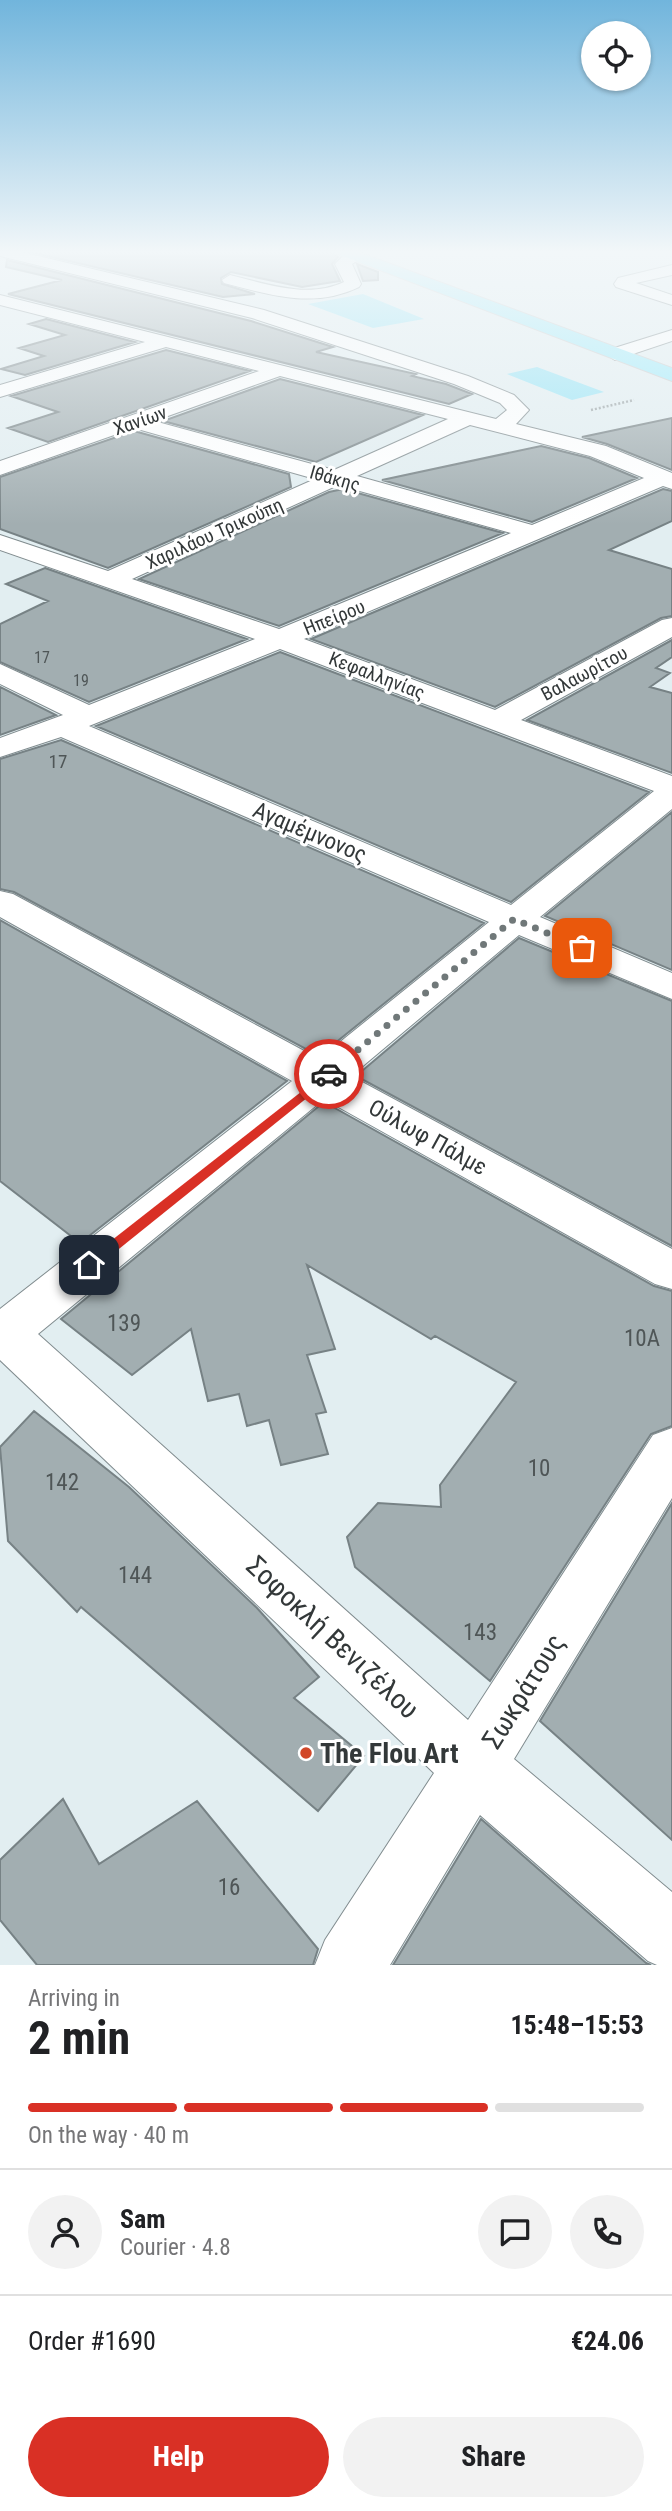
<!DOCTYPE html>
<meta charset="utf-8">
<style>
:root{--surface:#fff;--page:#f2f2f2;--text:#202124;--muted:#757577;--line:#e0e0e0;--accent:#d93025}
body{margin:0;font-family:"Roboto Condensed",sans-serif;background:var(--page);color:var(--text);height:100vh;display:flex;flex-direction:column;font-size:26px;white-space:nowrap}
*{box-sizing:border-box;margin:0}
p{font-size:23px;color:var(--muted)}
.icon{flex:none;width:38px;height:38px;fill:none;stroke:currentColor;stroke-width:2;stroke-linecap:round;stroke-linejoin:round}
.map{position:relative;height:1965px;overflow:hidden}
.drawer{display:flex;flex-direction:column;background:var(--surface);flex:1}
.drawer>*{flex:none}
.fabs{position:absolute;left:581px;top:21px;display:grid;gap:14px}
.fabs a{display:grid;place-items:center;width:70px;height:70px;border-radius:50%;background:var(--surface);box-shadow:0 2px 5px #0004;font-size:35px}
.pin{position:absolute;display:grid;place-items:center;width:60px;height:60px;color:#fff;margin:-30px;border-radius:14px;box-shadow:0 4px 10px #0006}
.courier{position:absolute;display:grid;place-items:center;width:70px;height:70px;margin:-35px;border:5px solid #d93025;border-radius:50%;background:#fff;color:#222;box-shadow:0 2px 9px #0007}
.summary em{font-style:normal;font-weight:700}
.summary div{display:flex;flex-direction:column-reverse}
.summary{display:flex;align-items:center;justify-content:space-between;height:119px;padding:0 28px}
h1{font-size:46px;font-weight:700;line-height:52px}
.bar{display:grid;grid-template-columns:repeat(4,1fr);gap:10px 7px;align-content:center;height:84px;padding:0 28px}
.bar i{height:9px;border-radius:5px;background:var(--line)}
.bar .current{background:var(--accent)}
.bar p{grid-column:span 4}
.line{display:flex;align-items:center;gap:18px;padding:0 28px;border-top:2px solid var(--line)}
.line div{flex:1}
.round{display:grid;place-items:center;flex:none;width:74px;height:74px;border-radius:37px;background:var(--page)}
.primary-button{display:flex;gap:14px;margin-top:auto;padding:14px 28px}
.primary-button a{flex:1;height:80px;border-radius:42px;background:var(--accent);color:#fff;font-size:28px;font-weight:700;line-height:80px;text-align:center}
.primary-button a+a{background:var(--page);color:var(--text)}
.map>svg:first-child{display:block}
.green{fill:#95e4f6}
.building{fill:#a2aeb1;stroke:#778285;stroke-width:2}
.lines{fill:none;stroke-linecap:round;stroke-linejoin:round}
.minor-casing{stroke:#818c8f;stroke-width:2}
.major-casing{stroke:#cacbcc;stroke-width:2}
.path{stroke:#98a1a3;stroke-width:2.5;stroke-dasharray:2 2;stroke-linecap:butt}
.minor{fill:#fff;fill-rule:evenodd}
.major{fill:#9bebfb;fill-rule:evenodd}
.route{fill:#d93025}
.done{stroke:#707879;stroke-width:7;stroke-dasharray:0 12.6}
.poi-dot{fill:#d14728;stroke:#fff;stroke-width:2.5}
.labels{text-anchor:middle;stroke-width:6;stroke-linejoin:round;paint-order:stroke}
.far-number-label{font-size:16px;fill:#4f5657}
.far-street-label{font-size:19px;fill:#333839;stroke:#fff}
.number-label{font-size:19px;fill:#4f5657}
.street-label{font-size:23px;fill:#333839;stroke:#fff}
.near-number-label{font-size:23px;fill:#4f5657}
.near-street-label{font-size:28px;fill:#333839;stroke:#fff}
.near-poi-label{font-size:28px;font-weight:bold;fill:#333839;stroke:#fff;text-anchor:start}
</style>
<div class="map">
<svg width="672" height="1965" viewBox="0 0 672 1965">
<rect width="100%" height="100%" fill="#e2eef1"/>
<path class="green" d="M363,294l61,25 -51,9 -65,-24z
M537,367l67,25 -32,8 -65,-26z"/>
<path class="building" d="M22,250h308l8,7 -6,7 8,17 -38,6 -71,-15 -10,6 1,6 33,10 -32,3z
M7,260l244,61 82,26 -17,5 100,22 -4,2 34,8 26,10 -23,10 -441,-110 54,-14 -56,-13z
M357,264l21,8v8l-15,1z
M46,319l89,23 -110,33 -24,-6 43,-13 -25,-8 46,-13 -36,-11z
M166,350l84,21 -202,71 -40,-14 50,-16 -47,-16z
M280,379l143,36 -107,47 -153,-41z
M672,418v52l-65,-26 -25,-7z
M134,431l155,43 2,13 -183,81 -108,-39v-52z
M541,446l48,12 48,20 -105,44 -150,-42z
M343,489l160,44 -224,93 -140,-47 190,-87z
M663,489l9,2v30l-63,29 63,19v47l-11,2 -166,89 -184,-68z
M45,568l202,71 -158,63 -89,-40v-38l48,-23 -42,-17z
M672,640v17l-16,11 14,5 -20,14 22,6v80l-145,-53z
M280,652l369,140 -138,110 -415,-176z
M0,687l56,28 -56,20z
M61,740l423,183 -165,133 -305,-164 -14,-3v-130z
M672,812v158l-127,-54z
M0,920l287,161 -207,162 -80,-62z
M519,938l153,63v245l-316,-170z
M324,1102l330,184 18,5v135l-21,8 -161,247 -135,-114 -8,-30 31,-34 63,4 -1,-22 76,-103 -81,-46 -4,3 -124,-74 28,84 -28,6 19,57 -10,2 12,40 -47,11 -12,-45 -22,6 -8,-32 -31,7 -17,-72 -59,46 -71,-56z
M34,1411l95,76 128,121 62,69 -25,21 70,58 -46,55 -237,-204 -4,5 -69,-71 -8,-94z
M672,1503v337l-132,-119z
M63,1799l36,65 98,-63 121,148 -5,16h-276l-37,-45v-60z
M481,1819l165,144 5,2h-258z"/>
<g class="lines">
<g class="minor-casing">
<path id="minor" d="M0,250h13l251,60 204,66 46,19 15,15 -13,14 90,22 66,27v16l-9,-3 -359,153 191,71 167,-90 10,-2v19l-151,83 151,56v33l-132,108 132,56v26l-153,-64 -168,141 321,173v40l-17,-5 -331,-185 -286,235 430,386 185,-285 19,-7v70l-158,261 158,133v73h-15l-9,-4 -168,-146 -90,150h-75l10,-25 109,-167 -434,-413v-51l292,-228 -292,-164v-26l13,3 306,165 170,-137 -428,-185 -61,20v-19l63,-23 -63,-31v-20l89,41 166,-66 -255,-89v-15l108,36 207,-92 -181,-51 -134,47v-14l259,-90 -93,-24 -166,50v-12l145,-43 -145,-37v-10l496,124 11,-9 -7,-7 -46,-19 -202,-66 -252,-62zM280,376l168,43 -114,51 -180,-49zM470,425l120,31 54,22 -112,47 -175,-49zM338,485l173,48 -232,96 -147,-50zM280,649l374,142 -143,114 -422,-179z
M357,251l8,5 -13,8 9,20 -2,3c-45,22 -89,8 -135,-4l-2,-3 8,-5c37,9 78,24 114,7l-9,-18 9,-9z
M672,265v10l-36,8 36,12v10l-56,-18 -2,-3 4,-6z
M672,330v11l-57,19 -9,-6 2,-4z"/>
</g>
<g class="major-casing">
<path id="major" d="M332,250h21l319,118v13l-337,-128z"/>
</g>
<path class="path" d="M591,410l43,-10"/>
<use href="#minor" class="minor"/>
<use href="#major" class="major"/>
</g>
<linearGradient id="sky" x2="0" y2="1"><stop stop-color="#71b5dc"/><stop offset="0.48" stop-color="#f2f7f9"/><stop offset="1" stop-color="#f2f7f9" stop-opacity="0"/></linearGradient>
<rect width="672" height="525" fill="url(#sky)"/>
<path class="route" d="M329,1070l4,2v5l-239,192h-10v-7z"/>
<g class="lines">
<path class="done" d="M329,1074l185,-155 68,29"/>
</g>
<circle class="poi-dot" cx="306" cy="1753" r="7"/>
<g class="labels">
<g class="far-number-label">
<text x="42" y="663">17</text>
<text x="81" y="686">19</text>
</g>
<g class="far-street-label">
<text transform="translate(140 420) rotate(-19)" y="7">Χανίων</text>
<text transform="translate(335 478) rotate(16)" y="7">Ιθάκης</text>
<text transform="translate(214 533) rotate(-24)" y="7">Χαριλάου Τρικούπη</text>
<text transform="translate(334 617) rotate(-22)" y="7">Ηπείρου</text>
<text transform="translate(584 673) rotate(-28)" y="7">Βαλαωρίτου</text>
<text transform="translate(377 675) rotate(21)" y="7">Κεφαλληνίας</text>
</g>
<g class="number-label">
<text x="58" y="768">17</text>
</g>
<g class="street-label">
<text transform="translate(310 832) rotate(23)" y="8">Αγαμέμνονος</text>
<text transform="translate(428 1137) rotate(29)" y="8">Ούλωφ Πάλμε</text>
</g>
<g class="near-number-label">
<text x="124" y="1331">139</text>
<text x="642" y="1346">10Α</text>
<text x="539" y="1476">10</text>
<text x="62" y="1490">142</text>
<text x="135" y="1583">144</text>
<text x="480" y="1640">143</text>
<text x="229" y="1895">16</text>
</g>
<g class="near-street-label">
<text transform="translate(333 1637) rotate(43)" y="10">Σοφοκλή Βενιζέλου</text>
<text transform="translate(523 1691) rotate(-58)" y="10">Σωκράτους</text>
</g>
<g class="near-poi-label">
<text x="320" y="1763">The Flou Art</text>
</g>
</g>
</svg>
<div class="fabs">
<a><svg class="icon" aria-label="locate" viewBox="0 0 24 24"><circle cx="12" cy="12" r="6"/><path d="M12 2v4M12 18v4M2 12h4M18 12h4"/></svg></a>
</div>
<div class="pin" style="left:582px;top:948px;background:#ea580c"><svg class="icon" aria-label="bag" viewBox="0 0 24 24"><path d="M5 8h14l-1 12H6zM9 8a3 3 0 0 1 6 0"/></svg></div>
<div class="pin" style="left:89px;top:1265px;background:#1f2937"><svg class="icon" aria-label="home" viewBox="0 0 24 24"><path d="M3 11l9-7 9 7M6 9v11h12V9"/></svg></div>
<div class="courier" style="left:329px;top:1074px"><svg class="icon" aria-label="car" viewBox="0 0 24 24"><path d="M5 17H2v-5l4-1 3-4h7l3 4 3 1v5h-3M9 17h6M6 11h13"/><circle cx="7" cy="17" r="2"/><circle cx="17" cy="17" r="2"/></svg></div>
</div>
<section class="drawer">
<div class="summary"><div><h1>2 min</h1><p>Arriving in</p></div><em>15:48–15:53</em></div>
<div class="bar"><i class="current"></i><i class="current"></i><i class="current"></i><i></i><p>On the way · 40 m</p></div>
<div class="line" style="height:126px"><a class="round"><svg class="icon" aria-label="person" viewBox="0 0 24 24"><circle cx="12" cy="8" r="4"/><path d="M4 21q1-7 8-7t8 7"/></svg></a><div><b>Sam</b><p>Courier · 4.8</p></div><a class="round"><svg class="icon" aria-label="chat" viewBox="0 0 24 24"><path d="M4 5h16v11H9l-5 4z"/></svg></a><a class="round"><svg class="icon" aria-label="phone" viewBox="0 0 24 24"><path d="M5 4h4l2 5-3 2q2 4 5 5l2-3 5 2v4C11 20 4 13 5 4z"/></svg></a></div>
<div class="line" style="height:91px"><div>Order #1690</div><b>€24.06</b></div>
<div class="primary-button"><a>Help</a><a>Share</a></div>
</section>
